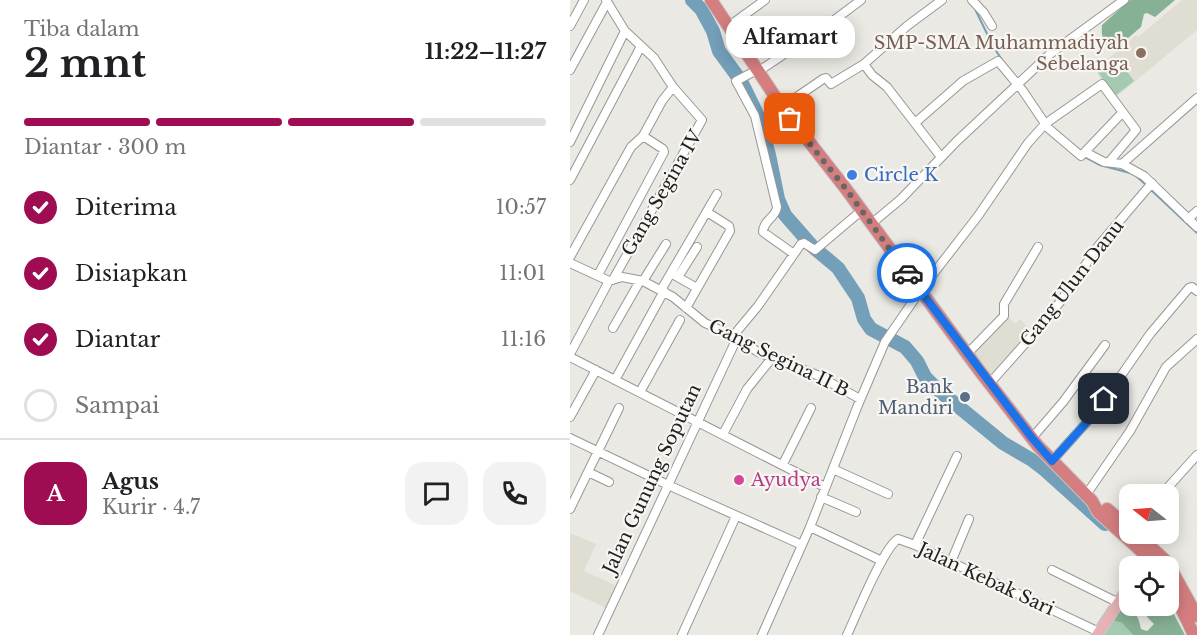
<!DOCTYPE html>
<html lang="id">
<meta charset="utf-8">
<style>
:root{--surface:#fff;--page:#f2f2f2;--text:#202124;--muted:#757577;--line:#e0e0e0;--accent:#a00c52}
body{margin:0;font-family:"Libre Baskerville",serif;background:var(--page);color:var(--text);height:100vh;display:flex;flex-direction:column;font-size:22px;white-space:nowrap}
*{box-sizing:border-box;margin:0}
p{font-size:20px;color:var(--muted)}
.icon{flex:none;width:33px;height:33px;fill:none;stroke:currentColor;stroke-width:2;stroke-linecap:round;stroke-linejoin:round}
.map{position:relative;flex:1;overflow:hidden}
.drawer{display:flex;flex-direction:column;background:var(--surface);width:570px}
.drawer>*{flex:none}
.needle{width:39px;rotate:287deg}
.fabs{position:absolute;left:549px;top:484px;display:grid;gap:12px}
.fabs a{display:grid;place-items:center;width:60px;height:60px;border-radius:12px;background:var(--surface);box-shadow:0 3px 15px #0003;font-size:30px}
.pin{position:absolute;display:grid;place-items:center;width:51px;height:51px;color:#fff;margin:-26px;border-radius:12px;box-shadow:0 3px 9px #0006}
.courier{position:absolute;display:grid;place-items:center;width:60px;height:60px;margin:-30px;border:4px solid #1a73e8;border-radius:50%;background:#fff;color:#222;box-shadow:0 2px 8px #0007}
.bubble{position:absolute;height:42px;border-radius:18px;background:var(--surface);box-shadow:0 3px 15px #0003;font-size:20px;font-weight:800;line-height:42px;text-align:center}
.head em{font-style:normal;font-weight:800}
.head div{display:flex;flex-direction:column-reverse}
.head{display:flex;align-items:center;justify-content:space-between;height:102px;padding:0 24px}
h1{font-size:39px;font-weight:800;line-height:45px}
.bar{display:grid;grid-template-columns:repeat(4,1fr);gap:9px 6px;align-content:center;height:72px;padding:0 24px}
.bar i{height:8px;border-radius:4px;background:var(--line)}
.bar .selected{background:var(--accent)}
.bar p{grid-column:span 4}
.line{display:flex;align-items:center;gap:15px;padding:0 24px;border-top:2px solid var(--line)}
.line div{flex:1}
.round{display:grid;place-items:center;flex:none;width:63px;height:63px;border-radius:18px;background:var(--page)}
ol{padding:0 24px;list-style:none}
li{display:flex;align-items:center;gap:18px;height:66px}
li p{margin-inline-start:auto}
li .icon{padding:6px;border-radius:50%;background:var(--accent);color:#fff;stroke-width:4}
li:last-child{color:var(--muted)}
li i{width:33px;height:33px;border:3px solid var(--line);border-radius:50%}
main{display:flex;flex:1;min-height:0}
.map>svg:first-child{display:block}
.built{fill:#e0ddd2}
.green{fill:#a4cbb1}
.forest{fill:#87b195}
.lines{fill:none;stroke-linecap:round;stroke-linejoin:round}
.stream{stroke:#749fb8;stroke-width:2}
.river{stroke:#749fb8;stroke-width:14}
.minor-casing{stroke:#979793;stroke-width:10}
.major-casing{stroke:#c5c5c5;stroke-width:13}
.highway-casing{stroke:#c5c5c5;stroke-width:14}
.minor{stroke:#fff;stroke-width:8}
.major{stroke:#e6b2b3;stroke-width:10}
.highway{stroke:#d57e80;stroke-width:12}
.done{stroke:#676764;stroke-width:6;stroke-dasharray:0 10.8}
.route{stroke:#1a73e8;stroke-width:8}
.education-dot{fill:#8d6e63;stroke:#f7f6f2;stroke-width:2}
.shop-dot{fill:#3f7fe0;stroke:#f7f6f2;stroke-width:2}
.service-dot{fill:#5c6f8a;stroke:#f7f6f2;stroke-width:2}
.hotel-dot{fill:#d1479c;stroke:#f7f6f2;stroke-width:2}
.labels{text-anchor:middle;stroke-width:4.5;stroke-linejoin:round;paint-order:stroke}
.education-label{font-size:18px;fill:#785e54;stroke:#f7f6f2;text-anchor:end}
.shop-label{font-size:18px;fill:#366cbe;stroke:#f7f6f2;text-anchor:start}
.street-label{font-size:18px;fill:#21211f;stroke:#f7f6f2}
.service-label{font-size:18px;fill:#4e5e75;stroke:#f7f6f2;text-anchor:end}
.hotel-label{font-size:18px;fill:#b23c85;stroke:#f7f6f2;text-anchor:start}
</style>
<main>
<section class="drawer">
<div class="head"><div><h1>2 mnt</h1><p>Tiba dalam</p></div><em>11:22–11:27</em></div>
<div class="bar"><i class="selected"></i><i class="selected"></i><i class="selected"></i><i></i><p>Diantar · 300 m</p></div>
<ol>
<li><svg class="icon" aria-label="check" viewBox="0 0 24 24"><path d="M5 12l5 5 9-10"/></svg>Diterima<p>10:57</p></li>
<li><svg class="icon" aria-label="check" viewBox="0 0 24 24"><path d="M5 12l5 5 9-10"/></svg>Disiapkan<p>11:01</p></li>
<li><svg class="icon" aria-label="check" viewBox="0 0 24 24"><path d="M5 12l5 5 9-10"/></svg>Diantar<p>11:16</p></li>
<li><i></i>Sampai</li>
</ol>
<div class="line" style="height:108px"><b class="round" style="background:var(--accent);color:#fff">A</b><div><b>Agus</b><p>Kurir · 4.7</p></div><a class="round"><svg class="icon" aria-label="chat" viewBox="0 0 24 24"><path d="M4 5h16v11H9l-5 4z"/></svg></a><a class="round"><svg class="icon" aria-label="phone" viewBox="0 0 24 24"><path d="M5 4h4l2 5-3 2q2 4 5 5l2-3 5 2v4C11 20 4 13 5 4z"/></svg></a></div>
</section>
<div class="map">
<svg width="627" height="635" viewBox="0 0 627 635">
<rect width="100%" height="100%" fill="#eae9e4"/>
<path class="built" d="M612,0h15v30l-82,68 -20,-28 41,-35 2,2z
M436,315l9,9 5,-5 12,12 -40,46 -19,-25z
M0,533l26,11 -12,27 35,16 -9,23 -40,-19z"/>
<path class="green" d="M542,60l9,13 5,-3 8,11 -19,15 -18,-25z
M542,620l10,3 11,12h-32z"/>
<path class="forest" d="M560,0h45l-20,17 -8,-4 -3,1 -3,13 -27,23c-11,-5 -13,-14 -12,-25z
M599,605l16,30h-52l-11,-12 -10,-3 9,-14c13,1 18,11 20,23l6,2 7,-7 -7,-7 2,-11z"/>
<g class="lines">
<path class="stream" d="M405,9l18,37 9,14
M515,157l15,8 30,8
M565,175l11,10
M580,189l47,44"/>
<path class="river" d="M122,0l9,9 12,22 6,20 22,30 17,35 11,39 9,44 7,16 28,32 25,21 20,30 6,21 7,10 34,18 12,14 8,16 12,12 66,54 29,17 13,10 60,54"/>
<g class="minor-casing">
<path id="minor" d="M36,0l19,31
M402,0l12,13 8,13
M0,26l14,-26
M159,26l36,-26
M294,64l8,11 15,12 54,70
M0,70l37,-68
M187,70l-21,11 19,35 22,91c-1,11 -14,13 -14,25l31,22
M189,71l70,-47 32,-24
M627,98l-75,66 22,12 53,51
M212,107l41,-28 3,-1 5,6 33,-20 43,-38 35,-26
M345,123l48,-42 35,-20 25,30 25,37 33,28 41,-43
M0,142l55,-111 29,27 19,29 29,33 -88,158
M515,152l19,10 18,2
M0,180l71,-134
M618,219l9,-8
M301,224l30,-25 56,-58 93,-87 74,-54
M0,257l61,-110 12,-11 19,-35 11,-14
M0,263l39,18 13,-4 21,4 30,16 32,26 32,15 21,14 59,23 43,24
M28,275l66,-123 -1,-3 -20,-13
M104,275l23,13
M108,277l19,-30
M73,281l23,-37
M91,290l56,-96
M116,308l44,-77 -1,-5 -22,-14
M43,328l27,-47
M163,336l25,-30 43,-62 3,-1 11,7 46,-39
M398,353l36,-37v-12l34,-57
M0,354l39,-73
M0,357l255,130
M45,380l49,-89
M420,383l48,-54 22,-27 39,-57 53,-62
M70,392l40,-72
M0,417l26,-47
M153,434l24,-45 25,-31
M0,438l98,47 134,60
M462,438l31,-36 42,-57
M482,461l43,-48 55,-79 39,-46 3,-1 5,4
M213,464l28,-56
M263,469l55,25
M18,472l21,10
M516,495l44,-64 36,-64 31,-28
M591,495l36,-40
M251,497l35,15
M0,509l49,-101
M240,527l72,34
M345,545l42,-89
M381,562l18,-43
M482,570l65,32
M28,635l139,-297
M112,635l54,-119
M192,635l48,-108 48,-122 27,-63 35,-51 58,-75 50,-73 17,-19 57,-40 34,46 -27,32
M277,635c9,-19 36,-87 51,-96l17,6 184,87"/>
</g>
<g class="major-casing">
<path id="major" d="M527,635l33,-50"/>
</g>
<g class="highway-casing">
<path id="highway" d="M141,0l71,107 64,82 133,181 59,76 54,55 6,11 61,55
M537,509l23,19
M567,534l30,28 30,54
M598,581l26,54"/>
</g>
<use href="#minor" class="minor"/>
<use href="#major" class="major"/>
<use href="#highway" class="highway"/>
</g>
<g class="lines">
<path class="done" d="M220,119l56,70 61,84"/>
<path class="route" d="M337,273l125,165 20,23 43,-48 9,-14"/>
</g>
<circle class="education-dot" cx="571" cy="53" r="6"/>
<circle class="shop-dot" cx="282" cy="175" r="6"/>
<circle class="service-dot" cx="395" cy="397" r="6"/>
<circle class="hotel-dot" cx="169" cy="480" r="6"/>
<g class="labels">
<g class="education-label">
<text x="559" y="49">SMP-SMA Muhammadiyah<tspan x="559" dy="21">Sebelanga</tspan></text>
</g>
<g class="shop-label">
<text x="294" y="181">Circle K</text>
</g>
<g class="street-label">
<text transform="translate(92 193) rotate(-60)" y="6">Gang Segina IV</text>
<text transform="translate(502 283) rotate(-52)" y="6">Gang Ulun Danu</text>
<text transform="translate(209 358) rotate(26)" y="6">Gang Segina II B</text>
<text transform="translate(82 479) rotate(-65)" y="6">Jalan Gunung Soputan</text>
<text transform="translate(416 579) rotate(25)" y="6">Jalan Kebak Sari</text>
</g>
<g class="service-label">
<text x="383" y="393">Bank<tspan x="383" dy="21">Mandiri</tspan></text>
</g>
<g class="hotel-label">
<text x="181" y="486">Ayudya</text>
</g>
</g>
</svg>
<div class="fabs">
<a><svg class="needle" viewBox="-14 -14 28 28"><path d="M0-13l5 13h-10z" fill="#e53935"/><path d="M0 13l5-13h-10z" fill="#757577"/></svg></a>
<a><svg class="icon" aria-label="locate" viewBox="0 0 24 24"><circle cx="12" cy="12" r="6"/><path d="M12 2v4M12 18v4M2 12h4M18 12h4"/></svg></a>
</div>
<div class="pin" style="left:220px;top:119px;background:#ea580c"><svg class="icon" aria-label="bag" viewBox="0 0 24 24"><path d="M5 8h14l-1 12H6zM9 8a3 3 0 0 1 6 0"/></svg></div>
<div class="pin" style="left:534px;top:399px;background:#1f2937"><svg class="icon" aria-label="home" viewBox="0 0 24 24"><path d="M3 11l9-7 9 7M6 9v11h12V9"/></svg></div>
<div class="courier" style="left:337px;top:273px"><svg class="icon" aria-label="car" viewBox="0 0 24 24"><path d="M5 17H2v-5l4-1 3-4h7l3 4 3 1v5h-3M9 17h6M6 11h13"/><circle cx="7" cy="17" r="2"/><circle cx="17" cy="17" r="2"/></svg></div>
<div class="bubble" style="left:156px;top:16px;width:129px">Alfamart</div>
</div>
</main>
